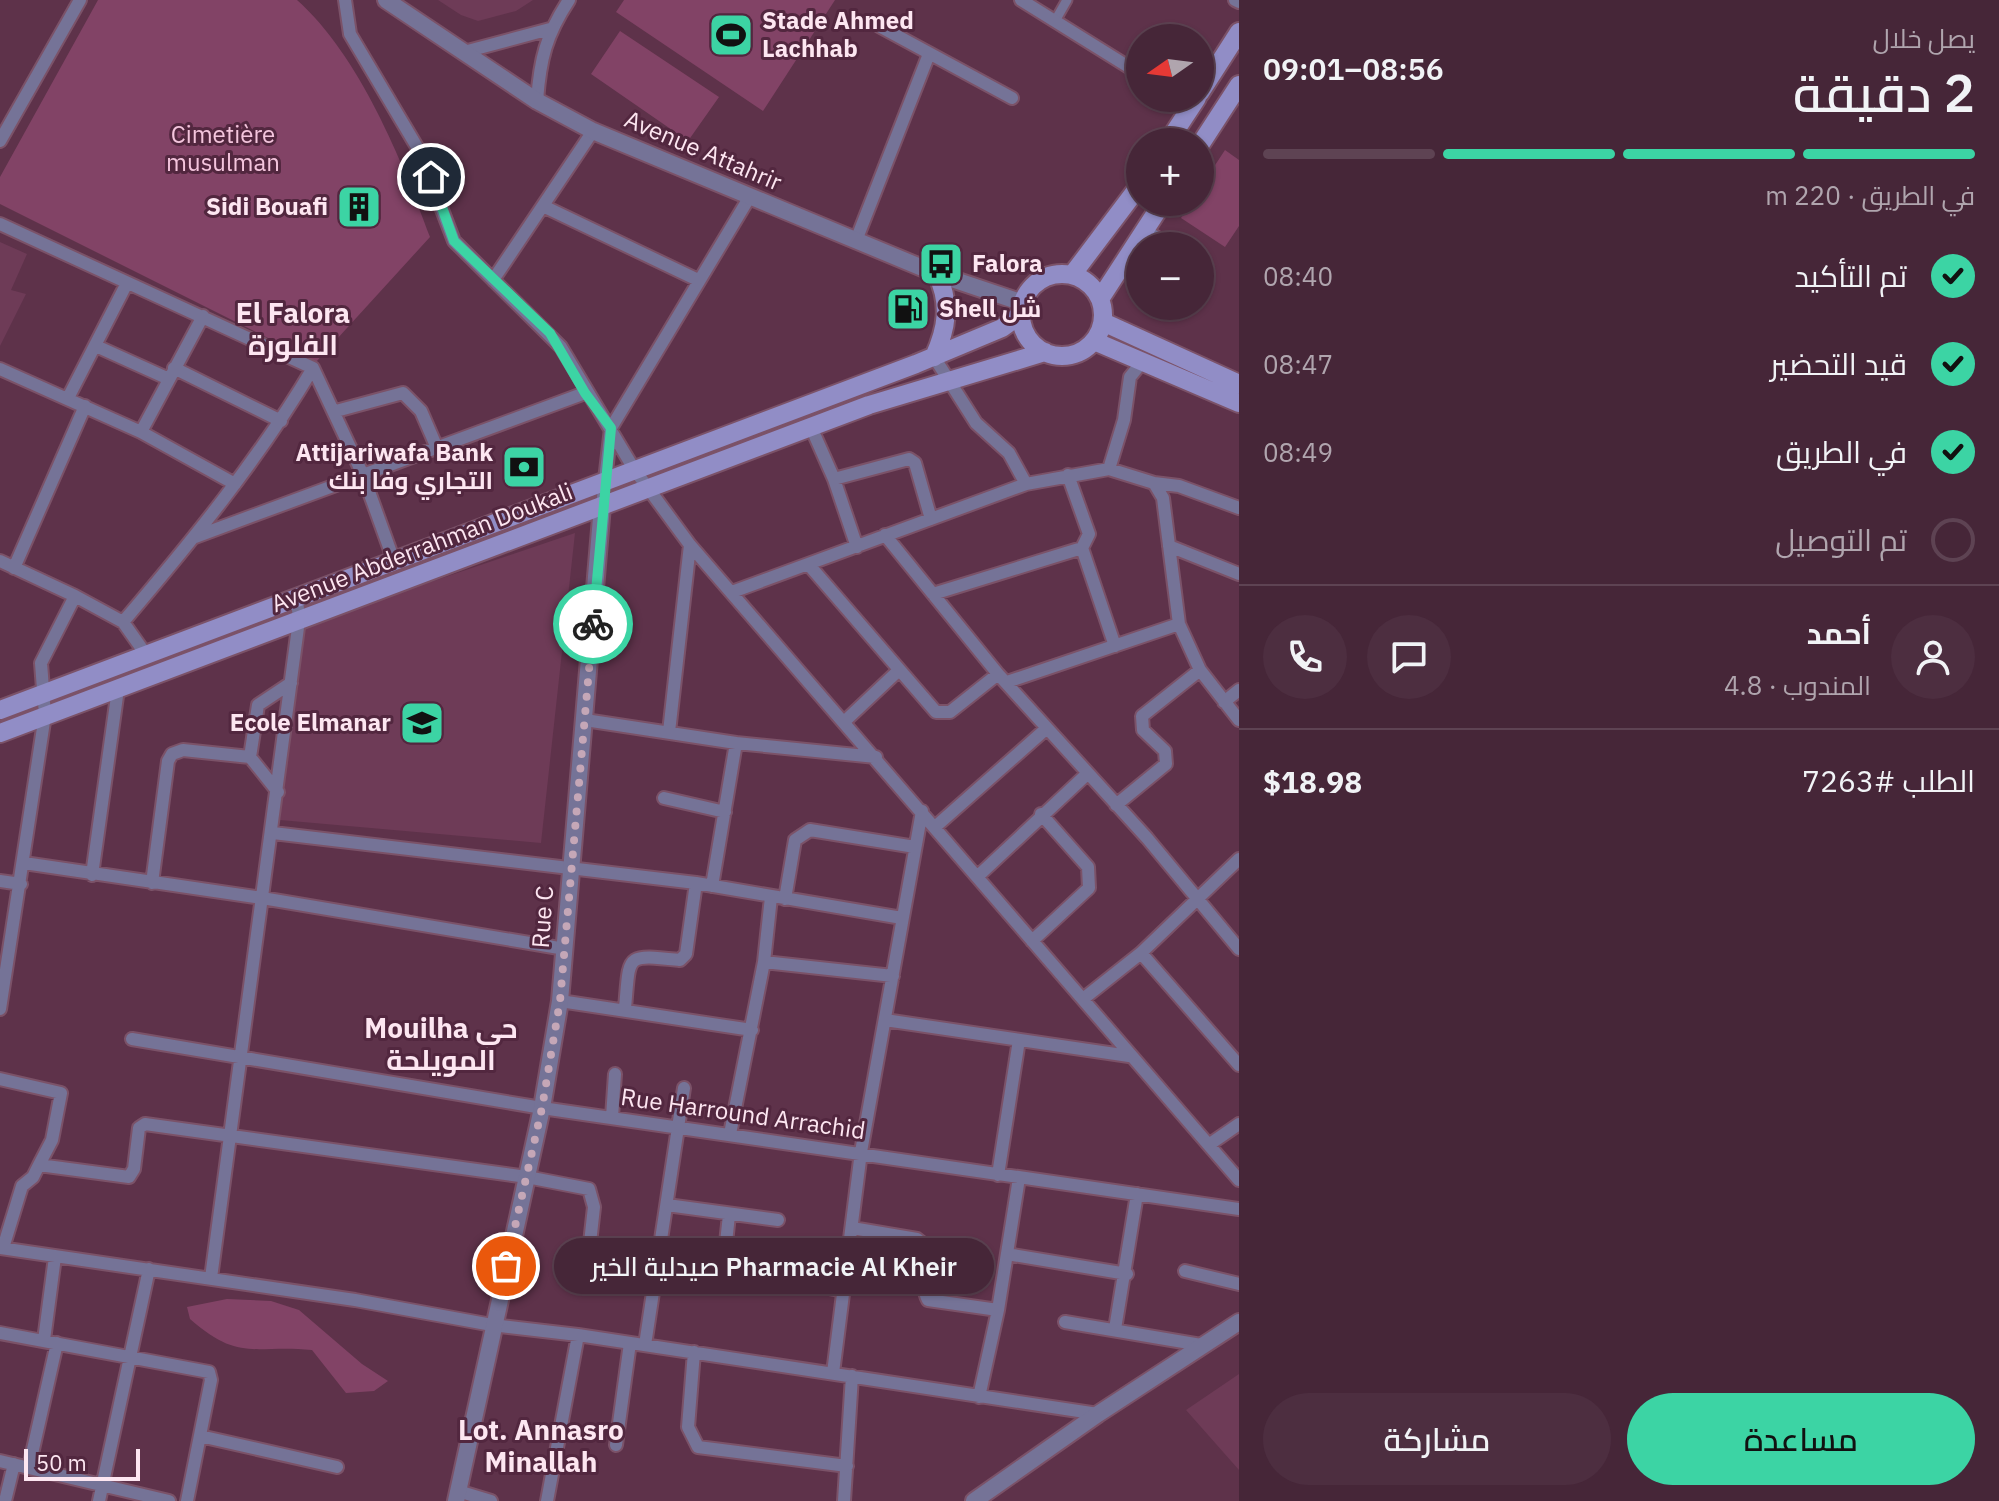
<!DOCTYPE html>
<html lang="ar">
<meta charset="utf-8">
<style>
:root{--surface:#462638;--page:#4d2e40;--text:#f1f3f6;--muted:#b0a5ae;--line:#5e4353;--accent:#3cd4a4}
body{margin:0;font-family:"IBM Plex Sans",Cairo,sans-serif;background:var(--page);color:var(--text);direction:rtl;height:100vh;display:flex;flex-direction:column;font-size:30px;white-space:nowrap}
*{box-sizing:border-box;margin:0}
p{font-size:26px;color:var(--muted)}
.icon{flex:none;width:44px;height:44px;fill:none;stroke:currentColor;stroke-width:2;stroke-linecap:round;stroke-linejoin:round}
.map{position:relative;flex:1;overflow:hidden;direction:ltr}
.drawer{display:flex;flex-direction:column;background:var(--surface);width:760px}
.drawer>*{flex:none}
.needle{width:52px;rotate:256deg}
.fabs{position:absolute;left:1126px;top:24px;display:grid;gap:16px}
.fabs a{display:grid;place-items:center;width:88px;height:88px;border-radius:50%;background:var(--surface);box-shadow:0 2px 6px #0004,0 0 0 2px var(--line);font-size:40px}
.scale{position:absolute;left:24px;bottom:20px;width:116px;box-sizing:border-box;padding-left:8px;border:4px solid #fde6f1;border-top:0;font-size:22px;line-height:28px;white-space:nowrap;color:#fde6f1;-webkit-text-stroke:6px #52273f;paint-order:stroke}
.pin{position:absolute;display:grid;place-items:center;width:68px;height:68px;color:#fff;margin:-34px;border:4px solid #fff;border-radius:50%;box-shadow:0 2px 8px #0007}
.courier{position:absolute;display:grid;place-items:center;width:80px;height:80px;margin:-40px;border:6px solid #3cd4a4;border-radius:50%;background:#fff;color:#222;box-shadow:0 2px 10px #0007}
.bubble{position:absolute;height:56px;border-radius:28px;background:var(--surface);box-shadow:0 2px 6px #0004,0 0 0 2px var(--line);font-size:26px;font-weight:600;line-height:56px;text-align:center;direction:rtl}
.overview em{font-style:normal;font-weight:600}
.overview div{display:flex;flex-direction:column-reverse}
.overview{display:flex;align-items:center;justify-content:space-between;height:136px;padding:0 24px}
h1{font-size:52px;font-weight:600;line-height:60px}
.bar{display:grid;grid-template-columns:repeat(4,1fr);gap:12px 8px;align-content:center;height:96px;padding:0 24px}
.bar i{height:10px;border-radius:6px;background:var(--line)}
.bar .current{background:var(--accent)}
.bar p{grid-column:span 4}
.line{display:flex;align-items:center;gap:20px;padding:0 24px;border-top:2px solid var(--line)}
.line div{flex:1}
.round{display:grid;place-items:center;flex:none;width:84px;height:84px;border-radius:42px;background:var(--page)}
ol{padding:0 24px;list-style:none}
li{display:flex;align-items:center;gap:24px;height:88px}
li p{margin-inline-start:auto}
li .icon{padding:8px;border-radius:50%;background:var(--accent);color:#111;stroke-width:4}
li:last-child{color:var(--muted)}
li i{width:44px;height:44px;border:4px solid var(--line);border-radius:50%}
.cta{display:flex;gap:16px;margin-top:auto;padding:16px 24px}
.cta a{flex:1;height:92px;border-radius:48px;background:var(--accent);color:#111;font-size:32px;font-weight:600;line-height:92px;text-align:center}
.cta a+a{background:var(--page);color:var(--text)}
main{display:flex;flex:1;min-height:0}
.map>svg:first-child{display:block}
.built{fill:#6e3b57}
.green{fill:#824366}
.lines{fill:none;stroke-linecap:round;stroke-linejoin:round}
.pedestrian-casing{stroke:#7b5268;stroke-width:13}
.minor-casing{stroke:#7b5268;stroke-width:16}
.tertiary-casing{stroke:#7b5268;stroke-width:20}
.secondary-casing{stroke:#7b5268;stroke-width:22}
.pedestrian{stroke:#757397;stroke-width:9}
.minor{stroke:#757397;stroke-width:12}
.tertiary{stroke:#757397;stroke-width:16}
.secondary{stroke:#918dc6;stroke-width:18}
.done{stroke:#c5a7b7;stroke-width:8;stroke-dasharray:0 14.4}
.route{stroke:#3cd4a4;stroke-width:10}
.labels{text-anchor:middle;stroke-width:6;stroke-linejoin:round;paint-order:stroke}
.poi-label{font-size:24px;font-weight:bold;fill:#fde6f1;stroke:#52273f;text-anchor:start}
.park-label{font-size:24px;fill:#f4c5dd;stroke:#52273f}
.street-label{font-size:24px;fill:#fde6f1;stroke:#52273f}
.quarter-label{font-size:28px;font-weight:bold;fill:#fde6f1;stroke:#52273f}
</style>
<main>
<section class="drawer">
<div class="overview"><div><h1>2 دقيقة</h1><p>يصل خلال</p></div><em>08:56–09:01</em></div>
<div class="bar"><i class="current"></i><i class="current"></i><i class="current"></i><i></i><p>في الطريق · 220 m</p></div>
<ol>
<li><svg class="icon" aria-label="check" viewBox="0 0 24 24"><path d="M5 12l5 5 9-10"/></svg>تم التأكيد<p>08:40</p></li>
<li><svg class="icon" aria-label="check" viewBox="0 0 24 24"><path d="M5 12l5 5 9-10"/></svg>قيد التحضير<p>08:47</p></li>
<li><svg class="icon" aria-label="check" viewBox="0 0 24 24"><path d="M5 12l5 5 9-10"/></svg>في الطريق<p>08:49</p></li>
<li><i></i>تم التوصيل</li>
</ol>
<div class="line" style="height:144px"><a class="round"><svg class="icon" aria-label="person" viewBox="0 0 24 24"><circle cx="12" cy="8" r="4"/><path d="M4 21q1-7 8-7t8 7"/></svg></a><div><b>أحمد</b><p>المندوب · 4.8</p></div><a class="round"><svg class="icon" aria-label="chat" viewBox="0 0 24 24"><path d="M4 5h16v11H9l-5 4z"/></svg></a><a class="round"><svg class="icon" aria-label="phone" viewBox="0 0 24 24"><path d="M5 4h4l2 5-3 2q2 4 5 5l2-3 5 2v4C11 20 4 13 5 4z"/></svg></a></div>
<div class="line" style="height:104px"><div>الطلب #7263</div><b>$18.98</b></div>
<div class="cta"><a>مساعدة</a><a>مشاركة</a></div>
</section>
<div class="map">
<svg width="1239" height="1501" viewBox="0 0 1239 1501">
<rect width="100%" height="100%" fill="#5e324a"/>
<path class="built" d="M438,0h95l-17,11 -38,10 -17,-6z
M0,242l27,12 -16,36 15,4 -26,52z
M575,533l-34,310 -261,-23 21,-194z
M1239,1374v96l-53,-60z"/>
<path class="green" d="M98,0h199c62,55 105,160 133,237l-114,125 -316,-158v-27z
M624,0h211l-72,111 -147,-99z
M620,31l99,66 -31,44 -97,-67z
M1225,150l14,10v66l-14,21 -44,-29 10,-16h9v-14z
M227,1299l44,2 28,9 63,54 26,17 -14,10 -28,2 -34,-43c-57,-6 -72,13 -122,-31l-3,-12z"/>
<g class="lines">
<g class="pedestrian-casing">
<path id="pedestrian" d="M1055,21l12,-21"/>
</g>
<g class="minor-casing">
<path id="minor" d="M345,0l5,34 70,118 34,89 107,106 73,122 56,76 549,635
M1021,0l119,74
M1235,0l4,2
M879,26l133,72
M464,52l86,-23
M537,101c3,-42 9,-66 32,-101
M0,141l80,-141
M543,206l155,74
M0,224l313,144 50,107 31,86
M1145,230l24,16
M857,238l72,-184
M493,280l100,-149
M96,346l73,33
M934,357l42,66 33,30 17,31
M174,368l107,53
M0,369l141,63 94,52
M68,398l59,-115
M336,411l67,-18 18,18 16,37
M811,427l23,52 23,68
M141,432l62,-116
M1109,469l15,-49 6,-43 13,-16
M834,479l75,-20 6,4 16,56
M1154,483l25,3 60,22
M602,506l9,-78 138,-230
M885,535l113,139 149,164 92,111
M195,537l390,-144
M1169,546l70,28
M1082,548l33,98
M0,561l75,35 -34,67 4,52 -45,294
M809,565l127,147h14l48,-38
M14,568l71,-162
M732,592l294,-108 83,-15 45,14 9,15 16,126 21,46 39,50
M933,594l149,-46 7,-14 -21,-59
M75,596l48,26
M147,656l-24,-34c69,-81 136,-163 190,-254
M1007,682l172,-58
M1224,702l15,-12
M585,720l151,23 140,14
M845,721l53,-50
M669,732l21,-187
M278,792l-28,-35 8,-52 33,-22
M664,798l61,14
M1116,805l50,-41 -1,-13 -22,-21 -1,-14 58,-46
M935,827l112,-99
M273,833l423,50 206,35
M24,863l238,35 303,51
M92,875l26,-186
M977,877l110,-103
M0,881l21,3
M152,883l16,-122 4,-7 11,-4 67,7
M712,886l24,-143
M785,899l10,-59 15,-10 105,17
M1032,941l57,-53 -1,-21 -47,-53
M1141,953l98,112
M764,962l129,14
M1083,999l58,-46 98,-94
M560,1001l192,29
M625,1008c5,-54 -1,-54 55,-48l6,-6 10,-71
M885,1020l244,36
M132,1039l410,69 697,101
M0,1079l61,14 -9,47 -13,25 90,12 5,-8 5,-41 6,-4 382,53 62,12 5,18 -4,36 5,6 61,10
M612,1117l3,-43
M730,1134l34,-172 7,-65
M1210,1144l29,-20
M998,1175l21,-135
M667,1205l111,15
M729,1215l-5,46 3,7 117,23
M852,1228l65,11 9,7c2,17 -6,40 2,54l70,10
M0,1248l355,52 137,25 86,10 520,79
M3,1248l19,-62 11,-9 6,-12
M1007,1254l120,20
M1185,1271l54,13
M211,1278l88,-658 -2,-21
M1065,1322l136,23
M1115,1329l22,-135
M0,1333l209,39 2,8 -24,121
M44,1340l11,-83
M645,1345l39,-257
M694,1352l-6,75 10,20 149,19
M833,1373l28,-221 61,-341
M979,1397l19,-87 21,-132
M200,1436l137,31
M616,1445l14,-102
M0,1461l169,40
M29,1467l28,-124
M458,1491l33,10
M5,1501l9,-37
M99,1501l50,-232
M547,1501l31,-166
M844,1501l8,-125"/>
</g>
<g class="tertiary-casing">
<path id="tertiary" d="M386,0l151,101 56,30 344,143 86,29
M456,1501l86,-393 18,-107 42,-495
M974,1501l124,-87 141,-92"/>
</g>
<g class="secondary-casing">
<path id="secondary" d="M1200,93l39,-61
M1168,142l29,-44
M1200,145l39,-60
M1021 315a41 41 0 1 1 82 0a41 41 0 1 1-82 0Z
M1072,275l68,-90
M1100,299l63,-97
M1103,322l136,62
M1094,341l145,62
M934,357c13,-29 17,-53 3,-83
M0,710l916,-346 86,-36 19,-14
M0,733l869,-328 176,-53"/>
</g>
<use href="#pedestrian" class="pedestrian"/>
<use href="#minor" class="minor"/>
<use href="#tertiary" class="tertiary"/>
<use href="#secondary" class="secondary"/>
</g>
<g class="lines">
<path class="done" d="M506,1266l36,-158 18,-107 33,-377"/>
<path class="route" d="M431,177l23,64 96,92 35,60 26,35 -18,196"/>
</g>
<defs>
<g id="stadium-square" transform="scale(2.3)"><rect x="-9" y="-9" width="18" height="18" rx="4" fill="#3cd4a4" stroke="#52273f"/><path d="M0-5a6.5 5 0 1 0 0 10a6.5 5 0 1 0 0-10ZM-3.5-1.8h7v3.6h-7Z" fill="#111"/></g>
<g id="building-square" transform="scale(2.3)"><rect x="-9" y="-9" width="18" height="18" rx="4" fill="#3cd4a4" stroke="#52273f"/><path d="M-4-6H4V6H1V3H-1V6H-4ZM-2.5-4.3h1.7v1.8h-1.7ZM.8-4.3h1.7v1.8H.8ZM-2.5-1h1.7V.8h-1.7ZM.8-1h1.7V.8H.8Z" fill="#111"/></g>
<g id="bus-square" transform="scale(2.3)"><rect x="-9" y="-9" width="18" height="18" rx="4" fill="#3cd4a4" stroke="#52273f"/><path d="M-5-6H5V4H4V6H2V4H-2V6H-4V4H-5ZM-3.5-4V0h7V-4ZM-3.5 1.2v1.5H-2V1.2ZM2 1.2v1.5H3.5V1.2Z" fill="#111"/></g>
<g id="fuel-square" transform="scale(2.3)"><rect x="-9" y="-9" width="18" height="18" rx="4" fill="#3cd4a4" stroke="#52273f"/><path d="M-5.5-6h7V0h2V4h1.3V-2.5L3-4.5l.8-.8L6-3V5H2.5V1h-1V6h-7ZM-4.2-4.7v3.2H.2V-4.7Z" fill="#111"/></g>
<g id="bank-square" transform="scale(2.3)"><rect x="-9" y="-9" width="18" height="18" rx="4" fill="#3cd4a4" stroke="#52273f"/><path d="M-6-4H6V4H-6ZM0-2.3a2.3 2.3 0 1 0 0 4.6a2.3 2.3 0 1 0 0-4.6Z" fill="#111"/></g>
<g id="school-square" transform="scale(2.3)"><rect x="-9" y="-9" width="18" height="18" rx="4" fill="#3cd4a4" stroke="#52273f"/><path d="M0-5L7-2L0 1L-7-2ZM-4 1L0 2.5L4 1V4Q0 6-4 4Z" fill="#111"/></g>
</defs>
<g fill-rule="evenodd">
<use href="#stadium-square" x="731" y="35"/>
<use href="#building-square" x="359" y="207"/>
<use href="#bus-square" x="941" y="264"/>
<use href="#fuel-square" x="908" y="309"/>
<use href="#bank-square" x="524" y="467"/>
<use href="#school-square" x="422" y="723"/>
</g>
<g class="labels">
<g class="poi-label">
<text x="762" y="29">Stade Ahmed<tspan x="762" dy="28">Lachhab</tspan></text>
<text x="328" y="215" text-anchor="end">Sidi Bouafi</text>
<text x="972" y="272">Falora</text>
<text x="939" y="317">Shell شل</text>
<text x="493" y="461" text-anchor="end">Attijariwafa Bank<tspan x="493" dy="28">التجاري وفا بنك</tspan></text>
<text x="391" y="731" text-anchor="end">Ecole Elmanar</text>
</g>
<g class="park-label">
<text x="223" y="143">Cimetière<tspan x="223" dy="28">musulman</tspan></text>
</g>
<g class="street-label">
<text transform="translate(703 151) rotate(23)" y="8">Avenue Attahrir</text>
<text transform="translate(422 548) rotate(-21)" y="8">Avenue Abderrahman Doukali</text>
<text transform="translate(543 917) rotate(-86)" y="8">Rue C</text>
<text transform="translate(743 1114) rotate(8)" y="8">Rue Harround Arrachid</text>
</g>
<g class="quarter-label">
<text x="293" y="323">El Falora<tspan x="293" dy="32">الفلورة</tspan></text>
<text x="441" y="1038">Mouilha حي<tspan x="441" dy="32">المويلحة</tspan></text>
<text x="541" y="1440">Lot. Annasro<tspan x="541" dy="32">Minallah</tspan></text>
</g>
</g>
</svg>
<div class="fabs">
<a><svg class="needle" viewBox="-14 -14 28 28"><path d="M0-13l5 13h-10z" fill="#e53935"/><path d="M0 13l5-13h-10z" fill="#b0a5ae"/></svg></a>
<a>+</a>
<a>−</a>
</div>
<div class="scale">50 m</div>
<div class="pin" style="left:506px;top:1266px;background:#ea580c"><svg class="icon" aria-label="bag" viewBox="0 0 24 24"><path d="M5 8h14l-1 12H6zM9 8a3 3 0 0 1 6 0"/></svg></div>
<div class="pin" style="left:431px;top:177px;background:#1f2937"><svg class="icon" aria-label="home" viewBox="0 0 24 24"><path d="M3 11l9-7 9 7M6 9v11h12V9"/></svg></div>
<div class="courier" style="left:593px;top:624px"><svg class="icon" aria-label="bike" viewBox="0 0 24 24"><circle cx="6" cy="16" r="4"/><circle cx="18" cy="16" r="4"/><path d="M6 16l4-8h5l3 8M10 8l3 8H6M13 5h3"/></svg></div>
<div class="bubble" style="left:554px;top:1238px;width:440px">Pharmacie Al Kheir صيدلية الخير</div>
</div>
</main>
